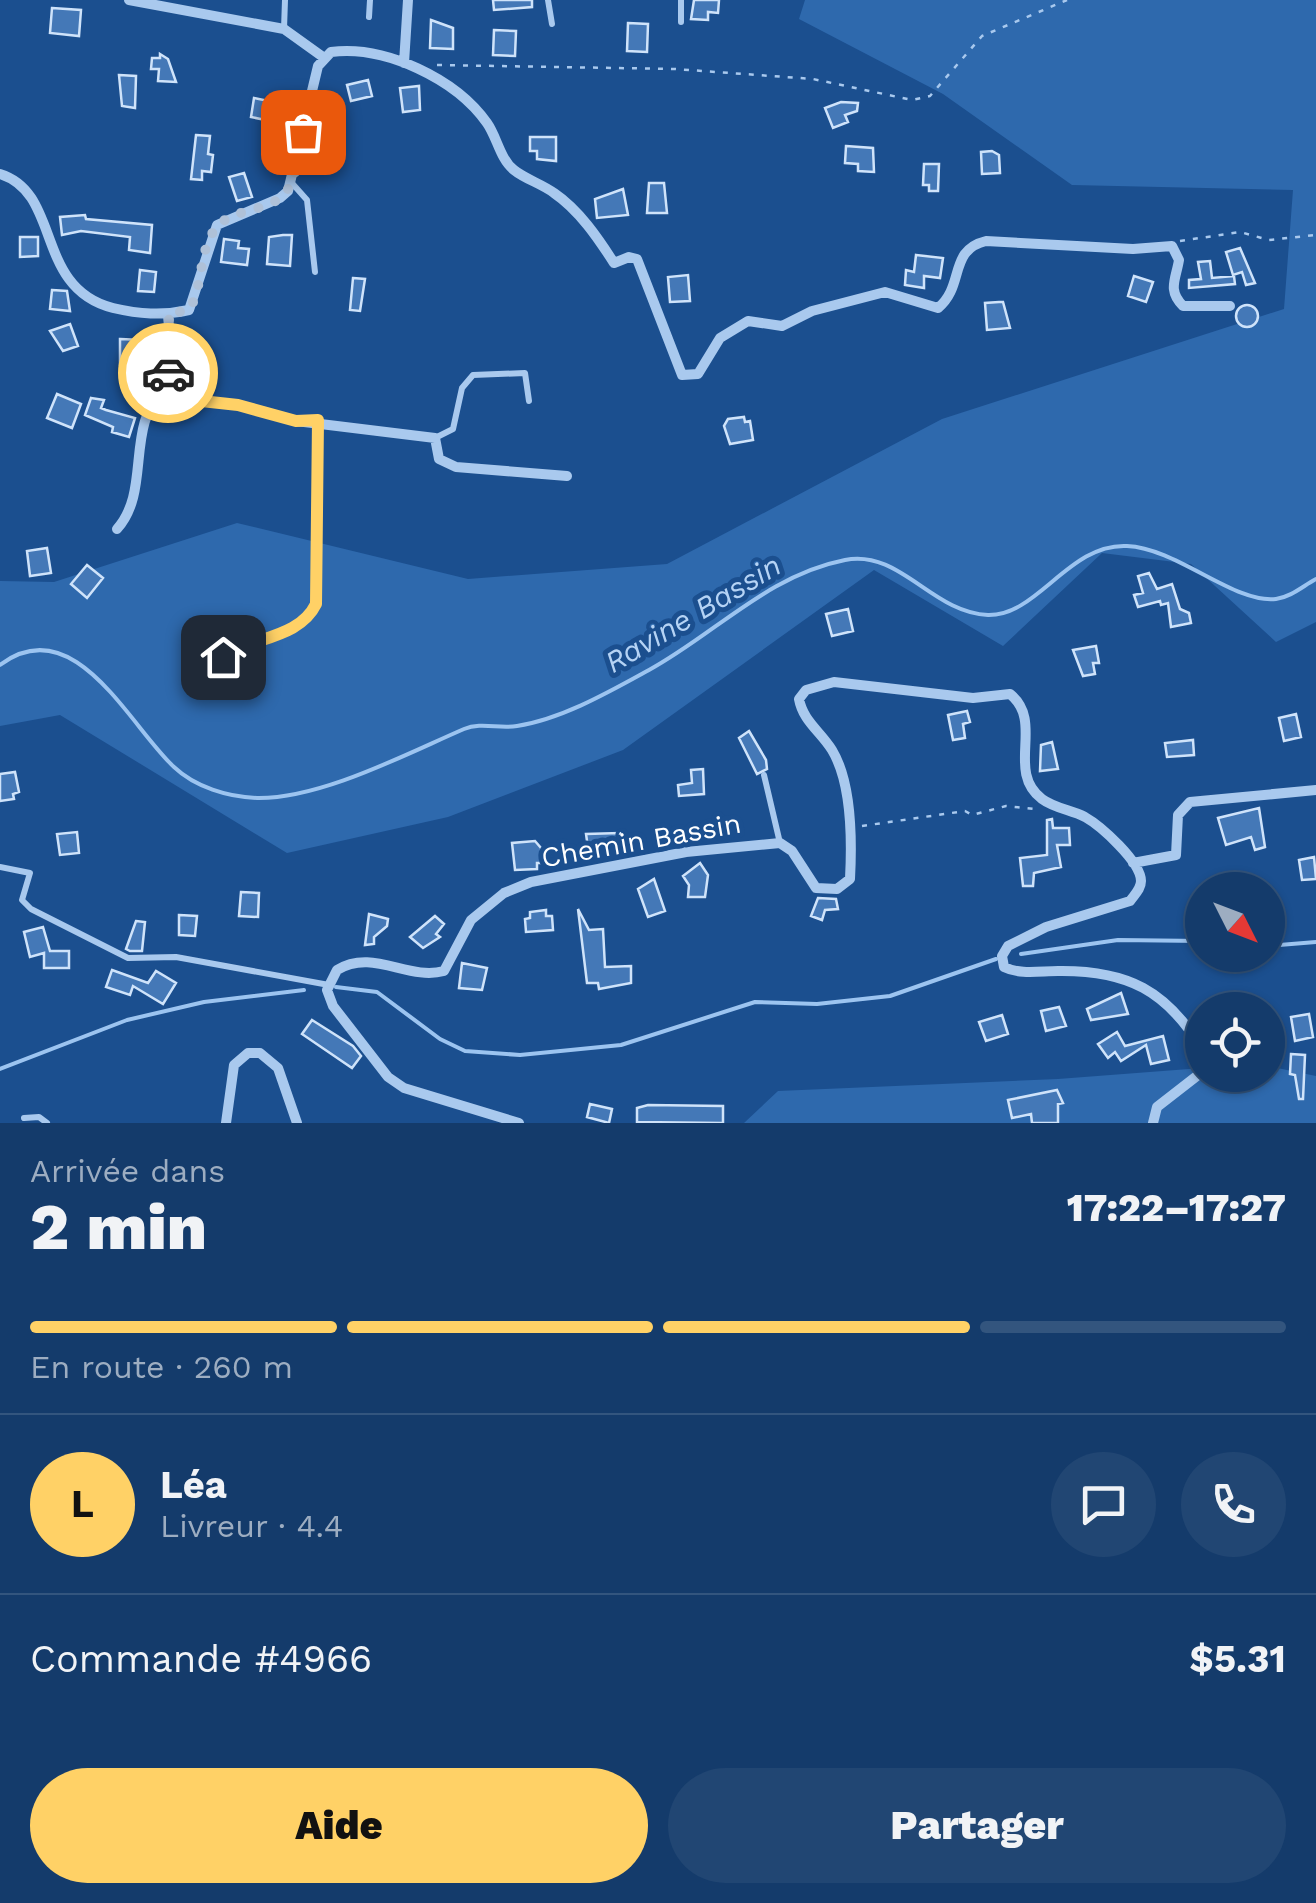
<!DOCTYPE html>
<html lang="fr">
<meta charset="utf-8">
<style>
:root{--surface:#143b6b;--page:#214673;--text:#f1f3f6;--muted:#9dadc1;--line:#33557e;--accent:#ffd166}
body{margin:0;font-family:"Work Sans",sans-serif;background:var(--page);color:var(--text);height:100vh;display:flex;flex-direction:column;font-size:38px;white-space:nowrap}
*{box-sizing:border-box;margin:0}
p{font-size:32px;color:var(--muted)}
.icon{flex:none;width:55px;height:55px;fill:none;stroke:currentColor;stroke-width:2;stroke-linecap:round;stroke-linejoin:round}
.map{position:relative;height:1123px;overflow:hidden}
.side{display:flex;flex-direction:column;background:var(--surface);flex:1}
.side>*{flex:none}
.needle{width:65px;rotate:132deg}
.buttons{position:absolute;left:1185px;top:872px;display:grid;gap:20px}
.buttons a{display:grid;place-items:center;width:100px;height:100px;border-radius:50%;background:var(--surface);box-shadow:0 2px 8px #0004,0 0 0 2px var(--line);font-size:50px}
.pin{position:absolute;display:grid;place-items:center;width:85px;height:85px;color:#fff;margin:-42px;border-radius:20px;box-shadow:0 5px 15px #0006}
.courier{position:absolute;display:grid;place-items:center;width:100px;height:100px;margin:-50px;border:8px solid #ffd166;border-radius:50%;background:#fff;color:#222;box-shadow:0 2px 12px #0007}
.head em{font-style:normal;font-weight:800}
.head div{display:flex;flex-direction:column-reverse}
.head{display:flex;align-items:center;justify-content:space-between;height:170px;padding:0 30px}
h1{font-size:65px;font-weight:800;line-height:75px}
.bar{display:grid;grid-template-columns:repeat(4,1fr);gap:15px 10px;align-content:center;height:120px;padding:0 30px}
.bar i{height:12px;border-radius:8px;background:var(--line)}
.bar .selected{background:var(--accent)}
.bar p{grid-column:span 4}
.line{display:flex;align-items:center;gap:25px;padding:0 30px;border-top:2px solid var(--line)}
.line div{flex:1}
.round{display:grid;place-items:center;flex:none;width:105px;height:105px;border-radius:52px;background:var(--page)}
.action{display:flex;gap:20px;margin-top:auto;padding:20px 30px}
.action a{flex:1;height:115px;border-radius:60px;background:var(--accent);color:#111;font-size:40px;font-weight:800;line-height:115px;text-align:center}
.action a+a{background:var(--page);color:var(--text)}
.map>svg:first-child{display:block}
.green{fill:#2e69ad}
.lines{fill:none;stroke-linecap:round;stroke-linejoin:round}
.stream{stroke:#9cc4f0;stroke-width:4}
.building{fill:#4478b7;stroke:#cfe3fa;stroke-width:2.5}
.path{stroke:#a9c9ee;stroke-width:2.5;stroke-dasharray:5 8;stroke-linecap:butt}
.lane{stroke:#a9c9ee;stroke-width:6}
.street{stroke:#a9c9ee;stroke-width:10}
.done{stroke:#afc1d8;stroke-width:10;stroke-dasharray:0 18}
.route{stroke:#ffd166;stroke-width:12}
.labels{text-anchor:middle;stroke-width:10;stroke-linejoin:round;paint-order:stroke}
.street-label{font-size:28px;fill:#fff;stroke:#1b4f8f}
.water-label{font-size:30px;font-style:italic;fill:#b5d3f5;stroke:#1b4f8f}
</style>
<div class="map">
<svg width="1316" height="1123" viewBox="0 0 1316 1123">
<rect width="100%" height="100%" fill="#1b4f8f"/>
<path class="green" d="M805,0h511v622l-40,20 -85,-78 -89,-11 -99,93 -129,-76 -251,180 -175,67 -161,36 -227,-138 -60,11v-145l54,1 183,-59 231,56 199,-15 275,-145 342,-110 9,-119 -221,-5 -129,-91 -144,-75z
M1268,1066l48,10v47h-572l34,-32 280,-12 144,-11v7h66z"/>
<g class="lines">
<path class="stream" d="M0,665c74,-56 129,60 174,102 21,20 54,30 83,31 64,1 149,-44 207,-69 17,-7 35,0 53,-3 45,-7 92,-34 132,-56 66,-36 119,-95 196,-110 55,-11 87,53 143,55 50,1 81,-72 139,-69 50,2 107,58 149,53 15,-2 27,-13 40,-20
M1268,946l48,-4
M1021,954l97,-14 84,1
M336,987l41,5 63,47 25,12 55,4 101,-10 134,-43 62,2 73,-8 106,-37
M0,1069l127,-49 77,-18 100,-12"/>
</g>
<path class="building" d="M493,0h39v7l-38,3z
M694,0h25l-1,13 -10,-1v8l-17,-1z
M52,8l29,2 -2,26 -29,-3z
M431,20l22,8v21l-23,-1z
M628,23l20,1 -1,28 -20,-1z
M494,30l22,1 -1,25 -22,-1z
M160,54l8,5 8,23 -18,-1 1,-12h-8l1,-11h8z
M119,75l17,1 -1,32 -13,-2z
M368,80l4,16 -21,5 -4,-16z
M419,86l1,24 -17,2 -3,-24z
M254,98l19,4 -3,19 -19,-4z
M841,102l17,1 -1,8 -12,4 3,7 -15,6 -8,-20z
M196,135l14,1 -2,18 5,1 -2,17 -9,-1v9l-11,-1z
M530,137h26v24l-19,-2v-8h-7z
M340,141l1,20 -17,1 -1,-19z
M846,146l27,2 1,24 -16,-1v-7l-13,-1z
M992,151l7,4 1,18 -18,1 -1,-22z
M924,164h15l-1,27h-9v-6h-6z
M244,173l8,24 -15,4 -8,-24z
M649,183h15l3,30h-20z
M623,189l5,26 -31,3 -2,-19z
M85,215l1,4 66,6 -2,28 -21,-3 1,-13 -49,-6 -19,4 -2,-18z
M283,235h9l-2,31 -23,-2 2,-27z
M20,237h18v19l-18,1z
M224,239l15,2 -1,7 11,1 -2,16 -26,-3z
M1240,248l15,35 -9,2 -4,-13 -9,3 -7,-23z
M916,255l27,3 -3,20 -16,-2v12l-19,-3 1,-15 8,2z
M1210,261l2,17 22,-2 1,8 -46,4v-8l12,-1 -3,-17z
M140,270l16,2 -2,20 -16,-1z
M688,275l2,26 -20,1 -2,-25z
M1134,276l19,6 -7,20 -18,-6z
M353,278l12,1 -5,32 -10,-1z
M52,290l15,1 3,20 -20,-2z
M999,302h4l7,26 -23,2 -2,-27z
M1236 316a11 11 0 1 1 22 0a11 11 0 1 1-22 0Z
M70,324l8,22 -15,5 -13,-20z
M120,339l22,1 -2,26 -20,-1z
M57,394l24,10 -9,24 -25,-10z
M91,398l13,2 -3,8 5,2 29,8 -6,19 -17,-5 1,-5 -28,-12z
M744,417l1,5 5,-1 3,19 -23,4 -6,-18 4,-7z
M47,548l4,25 -21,3 -3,-25z
M87,565l16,13 -16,20 -16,-14z
M1149,573l8,16 15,-5 8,25 9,4 2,10 -20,4 -3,-24 -7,2 -1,-4 -22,6 -4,-12 9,-2 -5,-17z
M848,609l5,22 -21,5 -6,-22z
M1096,646l3,17h-6l2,11 -12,2 -10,-26z
M967,711l3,11 -7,2 2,14 -12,2 -5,-25z
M1296,714l5,23 -17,4 -5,-23z
M749,731l17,29 1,9 -10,5 -18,-36z
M1193,740l1,15 -27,2 -2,-14z
M1052,742l6,27 -18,2 1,-26z
M703,769l1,25 -25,2 -1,-11 14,-2 -1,-13z
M15,772l4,20 -6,2 1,5 -14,2v-27z
M1259,808l6,39 -10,3 -4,-13 -25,8 -8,-27z
M1052,819l1,9h16l1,17h-13l4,22 -27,6 -1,13h-10l-3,-28 27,-3v-35z
M77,832l2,21 -19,2 -3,-21z
M620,833l2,13 -34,2 -2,-14z
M535,841l6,7 1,15h-5v6l-22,1 -3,-27z
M1314,857l2,22 -14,1 -3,-20z
M700,863l8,12 -3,22h-17l1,-12 -6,-9z
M654,879l11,32 -17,6 -10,-28z
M241,892l18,1 -1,24 -19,-1z
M818,898l18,1 2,10 -13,1 -3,10 -11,-4z
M578,909l11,21 14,-1 2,38 26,-1v17l-32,6 -1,-6h-11z
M546,910v6h6l1,14 -27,2 -1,-13 5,-1v-6z
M369,914l19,5 -1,7 -13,11v7l-9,1z
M179,915l18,1 -2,20 -16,-1z
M435,916l9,8 -8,10 4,3 -17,11 -13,-11z
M136,921l9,1 -3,29h-12l-4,-2z
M43,927l7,24h19v17h-25v-15l-14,4 -6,-25z
M462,963l25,5 -5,22 -23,-2z
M112,970l36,13 8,-12 20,12 -13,21 -30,-18 -3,9 -24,-8z
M1121,993l7,21 -37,6 -4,-11z
M1059,1007l7,19 -20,5 -5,-20z
M1309,1014l4,23 -18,4 -4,-24z
M1002,1015l6,19 -22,7 -7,-19z
M312,1020l41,26 8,10 -9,12 -50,-34z
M1117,1032l8,14 38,-10 6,24 -18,4 -5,-19 -25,16 -6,-9 -7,6 -10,-14z
M1291,1054l14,1 -2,44h-4l-4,-24 -5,-1z
M1057,1090l6,13 -5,1v19h-26l-1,-9 -19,4 -4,-18z
M590,1104l22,5 -3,14 -22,-6z
M648,1105l75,1v17l-86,-1v-14z"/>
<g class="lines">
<path class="path" d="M437,65l238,4 138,10 99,21 18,-4 52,-60 85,-36
M1180,241l60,-9 29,8 47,-5
M862,826l103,-15 7,4 34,-9 29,3"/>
<path class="lane" d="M548,0l4,24
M681,0v22
M369,17l1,-17
M284,29l1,-29
M291,182l16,18 8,72
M435,438l18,-9 9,-41 11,-13 52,-2 4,28
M223,657c28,-20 76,-19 93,-53l2,-183
M764,775l16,68
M0,867l30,6 -8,27 9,9 97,49 48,-1 153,28
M24,1118l15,-1 8,6"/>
<path class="street" d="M129,0l155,29 39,28
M404,63l4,-63
M0,174c62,19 34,114 113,134 26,6 49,8 76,2l28,-85 63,-27 8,-7 30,-125 13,-14c54,-7 125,27 156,71 10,14 13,36 27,47 11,9 28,14 40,23 25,17 44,45 60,70l15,-6 8,2 45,116 16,-1 22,-36 28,-17 34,5 30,-15 73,-19 53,16c27,-22 10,-58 48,-67l147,8 39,-3 7,14c-3,19 -12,30 4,46h47
M168,315l4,48 -7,25 9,10 64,7 58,16 139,17 4,21 17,8 111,9
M117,529c35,-39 7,-103 48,-141
M1133,863l43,-8 2,-40 12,-13 126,-12
M226,1123l8,-58 14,-12h12l18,15 19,55
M519,1123l-115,-35 -16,-11 -55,-71 -6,-16 10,-20c36,-22 71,11 107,1l27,-51 33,-27 27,-11 155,-30 94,-9 12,8 24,37 21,1 13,-10c2,-38 2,-96 -18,-129 -12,-19 -29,-29 -33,-51l7,-9 28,-8 139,16 37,-4c35,28 -5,77 32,105 12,9 29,11 43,18 16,9 56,45 56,64 0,8 -6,13 -11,20l-84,26 -38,19 -6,10 2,11c16,8 36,4 54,4 70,-1 109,20 144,78
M1153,1123l4,-16 45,-35"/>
</g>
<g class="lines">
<path class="done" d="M168,373l5,-29 -5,-30 21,-4c15,-24 9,-60 27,-82 16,-21 54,-15 70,-36 11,-15 13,-42 17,-60"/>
<path class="route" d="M168,373l-3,15 9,10 64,7 58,16 22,-1 -2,184c-17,35 -65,33 -93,53"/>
</g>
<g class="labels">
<g class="street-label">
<text transform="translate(641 840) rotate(-10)" y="10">Chemin Bassin</text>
</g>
<g class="water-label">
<text transform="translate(693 614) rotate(-31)" y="10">Ravine Bassin</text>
</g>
</g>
</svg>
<div class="buttons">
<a><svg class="needle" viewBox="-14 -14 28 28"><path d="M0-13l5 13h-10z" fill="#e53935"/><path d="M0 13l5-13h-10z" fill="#9dadc1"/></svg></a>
<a><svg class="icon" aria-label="locate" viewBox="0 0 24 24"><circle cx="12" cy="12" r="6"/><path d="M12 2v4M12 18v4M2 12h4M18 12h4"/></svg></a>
</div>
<div class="pin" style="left:303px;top:132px;background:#ea580c"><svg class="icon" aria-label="bag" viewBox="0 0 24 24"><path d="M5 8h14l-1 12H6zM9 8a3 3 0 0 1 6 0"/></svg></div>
<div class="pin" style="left:223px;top:657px;background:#1f2937"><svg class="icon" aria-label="home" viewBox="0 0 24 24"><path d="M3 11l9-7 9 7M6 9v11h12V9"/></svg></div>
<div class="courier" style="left:168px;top:373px"><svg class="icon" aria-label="car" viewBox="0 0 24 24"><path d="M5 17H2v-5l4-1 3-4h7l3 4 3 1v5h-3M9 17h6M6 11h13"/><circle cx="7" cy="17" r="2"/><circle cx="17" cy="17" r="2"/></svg></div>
</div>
<section class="side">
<div class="head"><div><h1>2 min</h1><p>Arrivée dans</p></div><em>17:22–17:27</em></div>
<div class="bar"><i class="selected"></i><i class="selected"></i><i class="selected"></i><i></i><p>En route · 260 m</p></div>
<div class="line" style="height:180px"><b class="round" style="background:var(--accent);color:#111">L</b><div><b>Léa</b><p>Livreur · 4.4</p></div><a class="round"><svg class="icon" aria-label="chat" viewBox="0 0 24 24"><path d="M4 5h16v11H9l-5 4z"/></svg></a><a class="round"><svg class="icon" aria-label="phone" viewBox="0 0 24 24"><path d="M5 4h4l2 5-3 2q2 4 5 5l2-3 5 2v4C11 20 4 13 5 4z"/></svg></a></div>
<div class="line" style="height:130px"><div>Commande #4966</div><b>$5.31</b></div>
<div class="action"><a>Aide</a><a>Partager</a></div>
</section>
